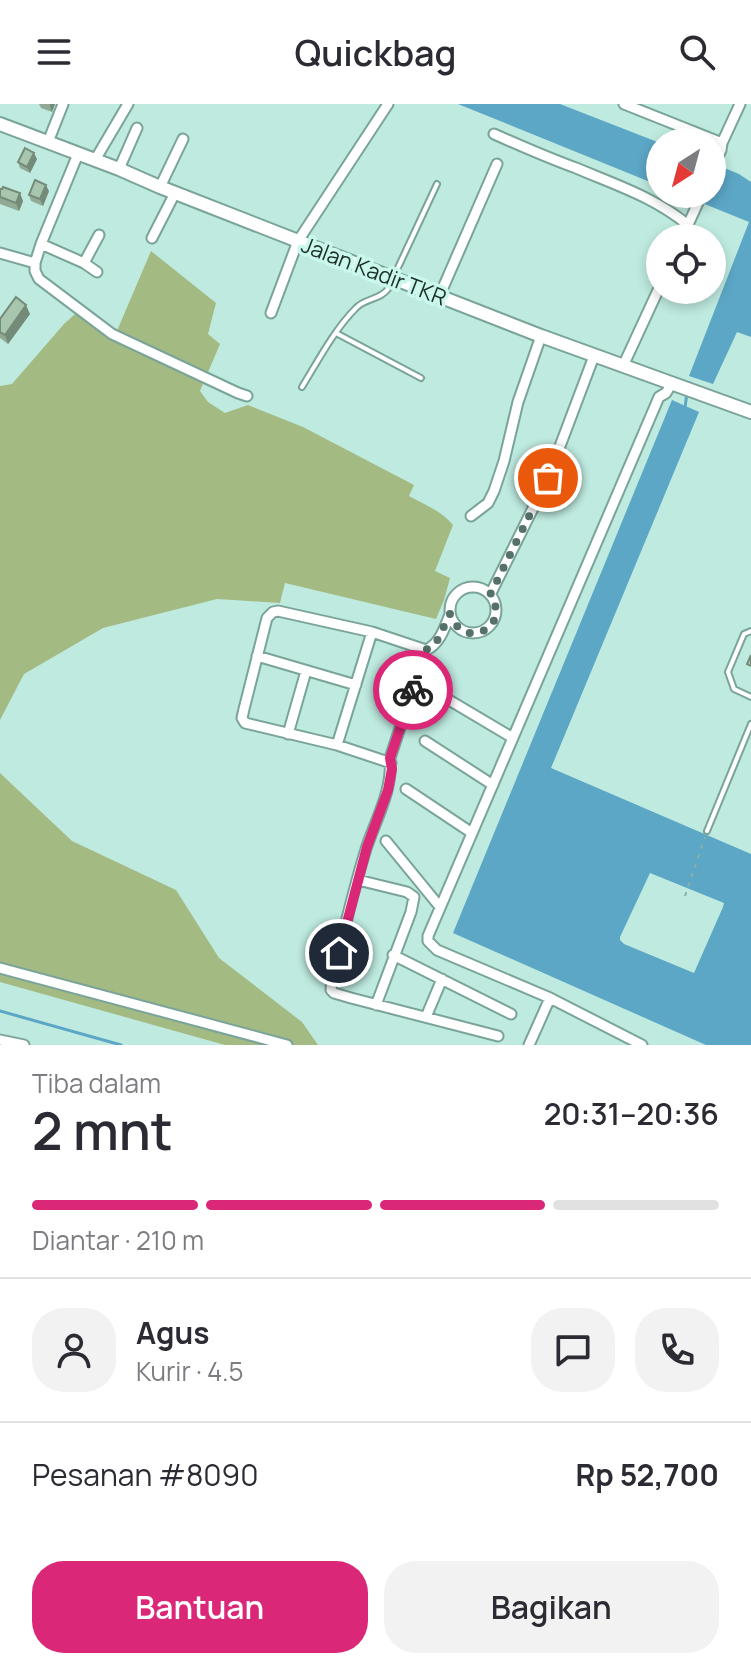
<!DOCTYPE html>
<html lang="id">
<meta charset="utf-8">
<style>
:root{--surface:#fff;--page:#f2f2f3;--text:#2b2b33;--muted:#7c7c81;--line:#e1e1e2;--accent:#db2777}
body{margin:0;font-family:Manrope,sans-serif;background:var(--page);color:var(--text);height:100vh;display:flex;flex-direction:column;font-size:30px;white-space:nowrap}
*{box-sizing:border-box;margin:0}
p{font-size:26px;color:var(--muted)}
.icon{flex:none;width:44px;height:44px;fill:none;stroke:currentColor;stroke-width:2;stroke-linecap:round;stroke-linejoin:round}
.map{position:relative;height:941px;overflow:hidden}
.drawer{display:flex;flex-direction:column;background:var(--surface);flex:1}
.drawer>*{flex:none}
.needle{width:52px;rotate:216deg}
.controls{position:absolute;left:646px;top:24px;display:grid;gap:16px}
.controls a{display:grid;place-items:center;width:80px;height:80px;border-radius:50%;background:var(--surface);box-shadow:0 4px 12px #0003;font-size:40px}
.pin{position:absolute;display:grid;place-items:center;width:68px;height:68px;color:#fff;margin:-34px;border:4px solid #fff;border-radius:50%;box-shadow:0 2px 8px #0007}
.courier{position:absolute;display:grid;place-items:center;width:80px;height:80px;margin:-40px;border:6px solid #db2777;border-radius:50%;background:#fff;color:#222;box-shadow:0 2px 10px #0007}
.head em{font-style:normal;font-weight:600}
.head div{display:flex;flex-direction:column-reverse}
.head{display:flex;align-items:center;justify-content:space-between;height:136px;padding:0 32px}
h1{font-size:52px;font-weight:600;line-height:60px}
.bar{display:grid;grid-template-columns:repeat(4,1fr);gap:12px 8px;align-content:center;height:96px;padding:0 32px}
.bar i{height:10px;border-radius:6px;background:var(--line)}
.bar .active{background:var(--accent)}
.bar p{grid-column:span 4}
.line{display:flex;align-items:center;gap:20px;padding:0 32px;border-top:2px solid var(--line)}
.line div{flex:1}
.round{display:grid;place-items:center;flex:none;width:84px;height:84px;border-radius:32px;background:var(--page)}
.primary-button{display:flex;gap:16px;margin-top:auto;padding:16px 32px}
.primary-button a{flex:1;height:92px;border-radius:32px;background:var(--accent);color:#fff;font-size:32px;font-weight:600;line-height:92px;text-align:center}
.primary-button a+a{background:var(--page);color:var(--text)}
header{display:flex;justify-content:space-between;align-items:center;height:104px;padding:0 32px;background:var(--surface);font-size:36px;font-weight:600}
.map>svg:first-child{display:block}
.green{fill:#a4ba83}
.water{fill:#5ca6c6;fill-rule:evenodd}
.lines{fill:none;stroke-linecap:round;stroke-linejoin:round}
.stream{stroke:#5ca6c6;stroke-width:3}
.lane-casing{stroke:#7aa499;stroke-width:8}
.street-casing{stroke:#7aa499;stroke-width:13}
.secondary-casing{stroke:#7aa499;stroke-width:16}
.path{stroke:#8bafa6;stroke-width:2;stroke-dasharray:4 6;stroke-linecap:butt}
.lane{stroke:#fff;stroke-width:4}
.street{stroke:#fff;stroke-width:9}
.secondary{stroke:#fff;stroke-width:12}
.wall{fill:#90aa95}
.shaded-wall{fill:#758b79}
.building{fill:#a7c6ad;stroke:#758b79;stroke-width:2}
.done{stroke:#56706a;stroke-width:8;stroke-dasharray:0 14.4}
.route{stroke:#db2777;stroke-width:10}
.labels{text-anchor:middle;stroke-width:7;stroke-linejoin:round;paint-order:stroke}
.street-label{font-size:22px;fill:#1e2f2b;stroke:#cbf8ec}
</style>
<header><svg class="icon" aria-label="menu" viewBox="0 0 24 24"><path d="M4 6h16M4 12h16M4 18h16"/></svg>Quickbag<svg class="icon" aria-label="search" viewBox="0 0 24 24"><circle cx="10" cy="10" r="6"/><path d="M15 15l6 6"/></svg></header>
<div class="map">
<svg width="751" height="941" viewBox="0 0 751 941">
<rect width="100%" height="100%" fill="#beeadf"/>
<path class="green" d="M151,147l65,52 -8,31 12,10 -20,47 8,11 17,11 23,-8 55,22 111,58 -5,11c16,9 33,15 44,29l-18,46 15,7 -6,22 -8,19 -151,-36 -5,20 -63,-4 -114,29 -79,46 -24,46v-334l12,-2 52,-60 11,-10 39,24z
M0,669l72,68 104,49 43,68 83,64 16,23h-93l-225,-63z"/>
<path class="water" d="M458,0h102l100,39v43z
M712,59l27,11 12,8v155l-14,-5 -24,52 -24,-8 60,-154 -69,-28h32z
M672,296l27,12 -148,356 200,86v191h-45l-253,-112zM650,769l74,30 -1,4 -29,66 -70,-29 -4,-4v-3z"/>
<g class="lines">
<path class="stream" d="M685,304l2,-16
M0,907l121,34"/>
<g class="lane-casing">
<path id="lane" d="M336,229l85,45
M302,283c16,-26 32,-57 54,-79 9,-10 24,-8 32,-19l49,-105
M751,527l-7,3 -16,38 6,17 17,8
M707,727l44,-107"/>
</g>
<g class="street-casing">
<path id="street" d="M624,0l98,39
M494,30c27,12 54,24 82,34 40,17 78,29 112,57
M48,38l15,-38
M78,50l-37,90 -6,19v8l4,8 73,55 126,59 9,3
M95,56l33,-56
M119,65l18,-41
M712,67l9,-21 1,-7 18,-39
M160,83l23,-48
M152,134l23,-45
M682,134l20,-44
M41,140l43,19 15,-28
M0,149l35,10
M84,159l13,9
M439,193l58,-133
M271,209l27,-72 90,-137
M623,262l37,-80
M471,412l17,-13 6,-12 10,-30 14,-59 23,-66
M450 506a23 23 0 1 1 46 0a23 23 0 1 1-46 0Z
M490,491l58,-117 46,-122
M426,546l-36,108c3,31 -13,59 -23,88 -14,43 -23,88 -35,131l-1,13 3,3 17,5 147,38
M257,552l99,29
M449,596l64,38
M288,630l18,-63
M425,637l68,44
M337,641l35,-113
M391,659l-54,-18 -92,-22 -3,-5 2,-9 23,-91 6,-6 5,-1 94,21 54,18c14,-6 19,-23 24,-36
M406,685l66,44
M386,737l54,66
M358,776l49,12 7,5 -3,15 -35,93
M393,851l118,59
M0,864l287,77
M426,913l16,-38
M0,936l24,5
M529,941l21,-47
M642,941l-92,-47 -113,-48 -9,-9v-5l231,-539 7,-4 6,-10"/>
</g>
<g class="secondary-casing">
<path id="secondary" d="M0,20l119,45 41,18 381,149 210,76"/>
</g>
<path class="path" d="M685,792l20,-59"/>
<use href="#lane" class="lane"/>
<use href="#street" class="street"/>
<use href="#secondary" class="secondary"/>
</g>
<path class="wall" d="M39,0h16l-3,8 -11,-4z
M37,55l-7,14 -10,-5 -2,-6z
M0,85l23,12 -4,10 -19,-7z
M49,87l-6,15 -12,-5 -2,-6z
M30,210l-22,30 -8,-6v-19z"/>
<path class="shaded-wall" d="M50,0h5l-3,8 -2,-6z
M34,49l3,6 -7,14 -3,-6z
M46,81l3,6 -6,15 -3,-7z
M20,89l3,8 -4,10 -3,-8z
M26,201l4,9 -22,30 -3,-9z"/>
<path class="building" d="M25,44l9,5 -7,14 -9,-5z
M35,76l11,5 -6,14 -11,-4z
M3,83l17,6 -4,10 -16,-6v-8h2z
M16,193l10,8 -21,30 -5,-3v-13z
M751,551v11l-4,-2z"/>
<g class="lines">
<path class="done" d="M413,586l13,-40 10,-7 14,-29c13,38 63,13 40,-19l58,-117"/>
<path class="route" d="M339,849l28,-106 21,-57 4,-21 -2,-11 23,-68"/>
</g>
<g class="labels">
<g class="street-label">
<text transform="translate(374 167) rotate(21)" y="8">Jalan Kadir TKR</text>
</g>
</g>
</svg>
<div class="controls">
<a><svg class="needle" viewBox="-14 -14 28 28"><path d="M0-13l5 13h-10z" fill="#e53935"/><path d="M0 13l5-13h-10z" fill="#7c7c81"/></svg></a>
<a><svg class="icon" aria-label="locate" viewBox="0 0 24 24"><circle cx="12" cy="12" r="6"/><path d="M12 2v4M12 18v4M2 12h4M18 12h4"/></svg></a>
</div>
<div class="pin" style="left:548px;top:374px;background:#ea580c"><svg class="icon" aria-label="bag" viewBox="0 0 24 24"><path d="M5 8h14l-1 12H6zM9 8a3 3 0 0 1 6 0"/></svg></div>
<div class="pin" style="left:339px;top:849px;background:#1f2937"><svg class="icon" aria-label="home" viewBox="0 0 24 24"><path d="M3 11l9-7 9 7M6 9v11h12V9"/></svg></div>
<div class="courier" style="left:413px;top:586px"><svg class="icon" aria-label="bike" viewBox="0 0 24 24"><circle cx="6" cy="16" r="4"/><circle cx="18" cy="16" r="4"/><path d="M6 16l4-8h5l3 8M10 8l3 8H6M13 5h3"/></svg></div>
</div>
<section class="drawer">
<div class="head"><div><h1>2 mnt</h1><p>Tiba dalam</p></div><em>20:31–20:36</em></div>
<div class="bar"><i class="active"></i><i class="active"></i><i class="active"></i><i></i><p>Diantar · 210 m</p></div>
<div class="line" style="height:144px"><a class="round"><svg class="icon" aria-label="person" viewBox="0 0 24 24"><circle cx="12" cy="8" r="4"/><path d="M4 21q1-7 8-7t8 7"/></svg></a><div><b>Agus</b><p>Kurir · 4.5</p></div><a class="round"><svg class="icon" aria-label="chat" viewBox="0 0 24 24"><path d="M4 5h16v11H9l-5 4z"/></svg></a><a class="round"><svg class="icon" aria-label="phone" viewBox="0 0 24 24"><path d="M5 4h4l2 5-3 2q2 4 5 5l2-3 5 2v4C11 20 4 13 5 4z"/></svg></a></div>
<div class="line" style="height:104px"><div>Pesanan #8090</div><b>Rp 52,700</b></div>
<div class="primary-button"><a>Bantuan</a><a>Bagikan</a></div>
</section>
